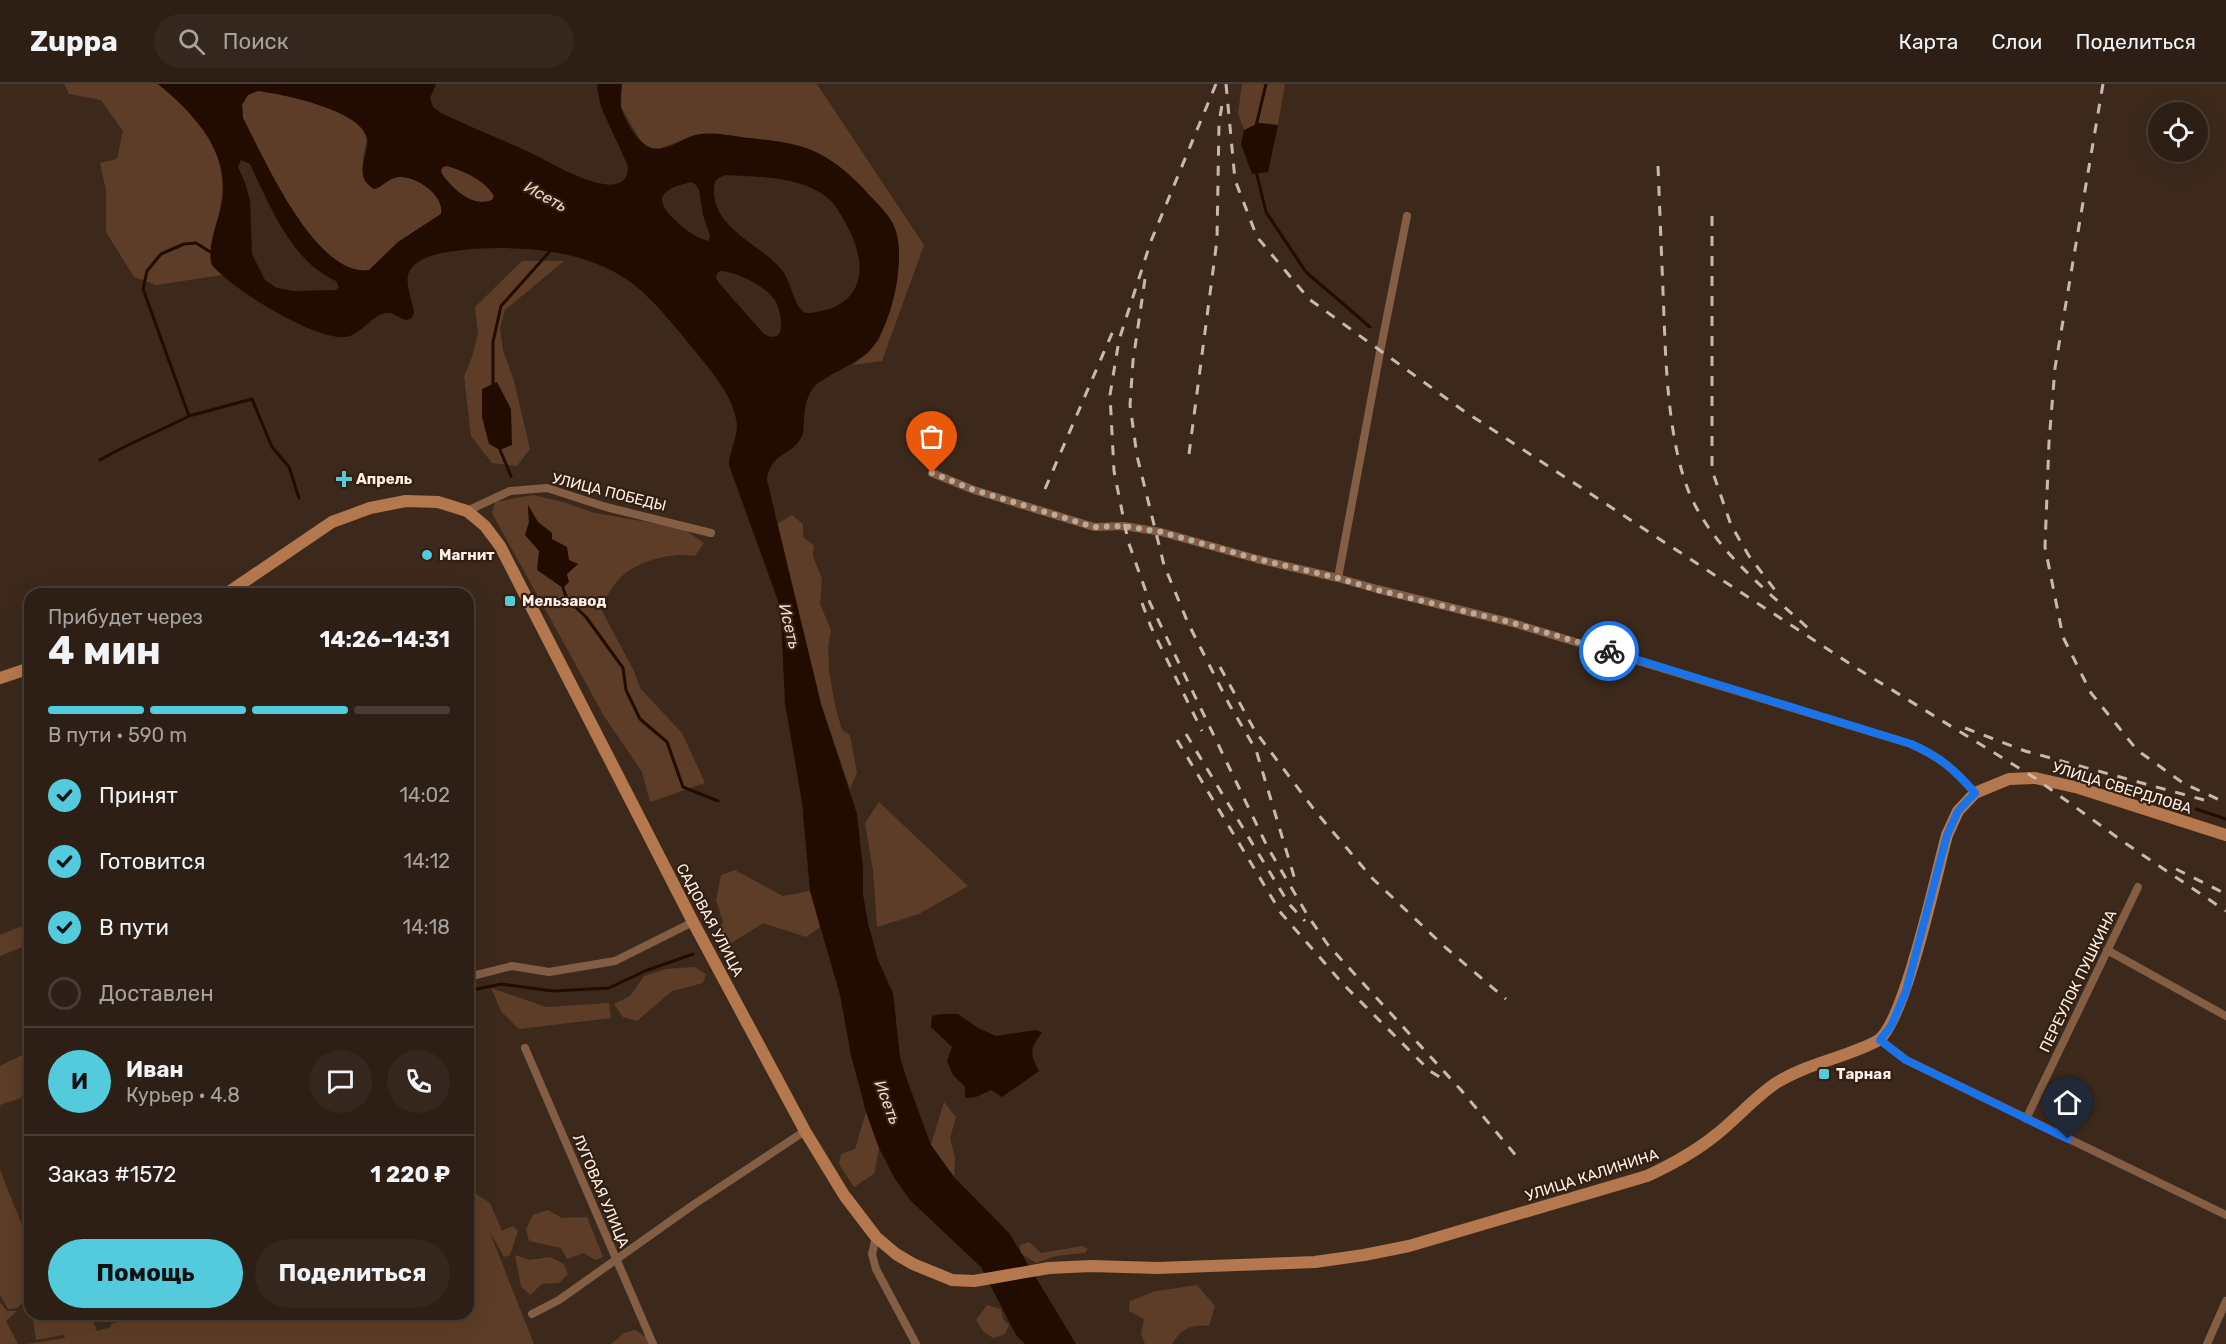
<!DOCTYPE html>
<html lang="ru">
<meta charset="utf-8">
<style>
:root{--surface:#2d1f15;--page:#35271e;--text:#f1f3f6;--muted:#a7a2a0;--line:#483d34;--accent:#54cadd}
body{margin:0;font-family:Rubik,sans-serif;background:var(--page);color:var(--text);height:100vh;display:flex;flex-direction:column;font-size:22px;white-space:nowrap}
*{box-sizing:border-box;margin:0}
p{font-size:20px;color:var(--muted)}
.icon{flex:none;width:33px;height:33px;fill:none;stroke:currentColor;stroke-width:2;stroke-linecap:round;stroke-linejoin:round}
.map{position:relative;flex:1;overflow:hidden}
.side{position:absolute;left:24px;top:504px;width:450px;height:732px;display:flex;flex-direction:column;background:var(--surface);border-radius:18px;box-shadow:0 6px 24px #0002,0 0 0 2px var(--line)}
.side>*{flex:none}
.tools{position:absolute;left:2148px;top:18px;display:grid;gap:12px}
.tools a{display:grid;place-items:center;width:60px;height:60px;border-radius:50%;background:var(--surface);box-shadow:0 6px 24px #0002,0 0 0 2px var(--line);font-size:30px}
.pin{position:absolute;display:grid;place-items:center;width:51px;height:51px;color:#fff;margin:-62px -26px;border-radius:50% 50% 50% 0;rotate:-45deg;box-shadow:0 0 6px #0007}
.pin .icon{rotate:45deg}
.courier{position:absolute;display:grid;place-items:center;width:60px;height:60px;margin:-30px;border:4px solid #1a73e8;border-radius:50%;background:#fff;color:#222;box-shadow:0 2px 8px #0007}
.head em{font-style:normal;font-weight:700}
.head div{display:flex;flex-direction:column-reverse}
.head{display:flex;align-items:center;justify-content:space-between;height:102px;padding:0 24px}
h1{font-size:39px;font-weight:700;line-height:45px}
.bar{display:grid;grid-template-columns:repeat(4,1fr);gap:9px 6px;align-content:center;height:72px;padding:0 24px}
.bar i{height:8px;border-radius:4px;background:var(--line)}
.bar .selected{background:var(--accent)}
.bar p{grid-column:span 4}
.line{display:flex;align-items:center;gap:15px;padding:0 24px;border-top:2px solid var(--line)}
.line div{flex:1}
.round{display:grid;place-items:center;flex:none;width:63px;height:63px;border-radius:32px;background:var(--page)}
ol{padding:0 24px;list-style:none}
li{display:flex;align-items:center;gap:18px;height:66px}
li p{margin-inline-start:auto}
li .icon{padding:6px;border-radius:50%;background:var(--accent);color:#111;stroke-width:4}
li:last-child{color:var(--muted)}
li i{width:33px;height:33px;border:3px solid var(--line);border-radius:50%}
.button{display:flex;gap:12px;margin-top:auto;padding:12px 24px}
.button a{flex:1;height:69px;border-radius:36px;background:var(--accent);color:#111;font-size:24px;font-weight:700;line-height:69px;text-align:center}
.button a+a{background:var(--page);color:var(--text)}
header{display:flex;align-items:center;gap:36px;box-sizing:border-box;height:84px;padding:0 30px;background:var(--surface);border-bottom:2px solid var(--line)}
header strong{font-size:28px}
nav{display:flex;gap:33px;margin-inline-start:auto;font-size:21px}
.search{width:420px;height:54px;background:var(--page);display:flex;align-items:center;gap:15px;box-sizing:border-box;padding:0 21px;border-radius:33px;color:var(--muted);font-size:22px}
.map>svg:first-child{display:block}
.green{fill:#5d3d27;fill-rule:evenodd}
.water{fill:#220b00;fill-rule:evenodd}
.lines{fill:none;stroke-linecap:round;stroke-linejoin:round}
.stream{stroke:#220b00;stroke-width:3}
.street{stroke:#845e44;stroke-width:8}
.secondary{stroke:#b5784e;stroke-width:12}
.rail{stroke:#c7b9af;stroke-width:3;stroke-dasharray:10 10;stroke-linecap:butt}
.done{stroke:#b9aaa0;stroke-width:6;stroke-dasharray:0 10.8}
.route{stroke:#1a73e8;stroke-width:8}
.poi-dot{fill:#54cadd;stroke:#321f12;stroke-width:2}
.labels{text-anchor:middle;stroke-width:4.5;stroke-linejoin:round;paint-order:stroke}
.poi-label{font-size:15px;font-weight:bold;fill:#fcefe7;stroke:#321f12;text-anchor:start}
.street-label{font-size:15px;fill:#fcefe7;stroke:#321f12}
.water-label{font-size:16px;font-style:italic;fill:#f6d7c3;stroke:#321f12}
</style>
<header>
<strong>Zuppa</strong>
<div class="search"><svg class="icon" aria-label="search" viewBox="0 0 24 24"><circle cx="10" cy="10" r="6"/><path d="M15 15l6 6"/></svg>Поиск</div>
<nav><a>Карта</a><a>Слои</a><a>Поделиться</a></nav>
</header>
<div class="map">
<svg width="2226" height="1260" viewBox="0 0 2226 1260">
<rect width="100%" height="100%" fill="#3c291c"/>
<path class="green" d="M64,0h94l21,17 19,23 11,14 12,26 3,17 -1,17 -13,61 2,6 10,10 -66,10 -22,-8 -28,-45v-42l-6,-27 17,-4 6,-28 -22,-31 -32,-6z
M622,0h195l107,161 -42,116 -30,4 16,-12 11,-13 18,-56 2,-39 -158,-108 -23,-3 -27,3 -30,11h-12l-9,-8 -19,-33z
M1242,0h43l-7,41 -19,-2 -15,7 -6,-16z
M258,7c26,3 99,18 108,45 2,8 -3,15 -3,23 -1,9 7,22 11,30 9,-2 14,-11 25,-12 17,-1 46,18 42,37l-43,28 -29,28c-54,8 -105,-112 -126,-152l-1,-13 5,-10z
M447,82c17,5 38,14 47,30l-2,4c-20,8 -39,-11 -50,-26l-1,-4 2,-3z
M522,177h42l-59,49 -5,18 3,22 11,31 16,68 -13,17 -25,-3 -21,-27 -7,-60 8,-19 6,-23 -3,-27z
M533,411l30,7 32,11 87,15 22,15 -9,13c-23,-4 -59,5 -76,23 -7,8 -13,19 -19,28l34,64 6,17 42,45 23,50 -55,19 -8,-30 -38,-56 -112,-203 3,-11zM528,423l10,15 14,11 -1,6 18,21 9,4 -11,10 -42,-39 4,-13z
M792,431l11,9v13l11,9 -1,10 9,23 -2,25 11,26 -3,17 1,24 6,34 7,25 8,5 7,38 -7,16 -29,-85 -44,-180z
M879,718l89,84 -49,28 -42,13 -4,-56 -8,-48z
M735,786l48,26 27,-5 10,36 -14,10 -43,-14 -33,21 -16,-7 9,-15 -7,-22 5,-25z
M30,839v21l-30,12v-21z
M694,883l12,7 -3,9 -31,8 -35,30 -14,-4 -9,-13 16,-8 14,-20 22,-7z
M491,904l55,19 63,-4 2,15 -92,11 -18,-18z
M30,967v29l-6,2 -3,16 -21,7v-39z
M944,1018l12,15 -6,21 5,20 -1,19 -23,-32z
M866,1028l13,36 -5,26 -20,13 -15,-23 2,-10 14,-5z
M0,1086l30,75v50l-13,13 -9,1 -8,-14z
M468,1106h2l20,13 12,28 11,-5 5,5 -8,24 -6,2 -15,-27 45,114h-507l38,-6 -3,-7 1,4 -27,5 -3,-20 12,-4 -1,-2h46l7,17 14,-4v-3l8,-3 -4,-7h353z
M548,1126l14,8 25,-1 16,40 -8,3 -11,-7 -17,6 -6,-11 -32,-7 -3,-12 7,-14z
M1029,1158l12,11 41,-7 6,3 -3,4 -29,3 -20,7 -15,-10 -1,-8z
M515,1171l14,5 21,-3 14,7 4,10 -9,9 -17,1 -12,11 -9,-9z
M1197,1201l18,21 -6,20c-18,-2 -27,2 -37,18h-27l-4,-10 3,-15 -15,-8 1,-10 26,-10z
M0,1218l7,9h10l-11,10 12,23h-18z
M987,1221l14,4 2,10 6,6 -4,9 -12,4 -9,-6 -8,-12z
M635,1246l13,8 1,6h-38l13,-11z"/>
<path class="water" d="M158,0h278l-6,14 3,9 8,6c29,14 60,26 90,40 22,11 48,27 72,31 15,3 26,-3 25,-18l-27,-59 -4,-20 1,-3h24c-1,7 -2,16 -1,23 3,12 16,35 28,40 13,7 31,-7 43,-11 16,-5 33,-1 49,1 57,6 80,8 122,51 10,12 25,24 31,38 14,31 -3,107 -28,128 -13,11 -45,24 -53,34 -7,10 -9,23 -9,35 -1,4 0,10 -2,13 -9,20 -32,16 -35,44l54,224 36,110 6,55v25l5,29 10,37 15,33 7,64 7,23 24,65 23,32 55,56 67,111h-51l-9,-9 -35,-68 -52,-49 -19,-18 -15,-21 -16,-31 -13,-36 -15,-57 -11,-60 -30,-104 -8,-89 -17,-99 -4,-84 -3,-18 -49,-136c0,-13 8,-26 8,-40 -2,-27 -26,-54 -42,-74 -19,-23 -42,-53 -66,-70 -47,-33 -112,-36 -167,-31 -16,2 -45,5 -53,22 -5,12 4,29 5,41l-2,5 -5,2c-7,-1 -11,-6 -17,-7 -18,-1 -27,22 -45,24 -31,3 -113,-48 -133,-72 -5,-17 4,-38 8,-55 13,-55 -22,-93 -62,-126zM258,7c24,3 103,19 109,47 3,16 -16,38 7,51 9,-2 14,-11 25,-12 17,-1 46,18 42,37l-43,28 -29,28c-53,8 -105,-112 -126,-152l-1,-13 6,-10zM241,76l9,4c20,42 41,97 86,117l3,6 -3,3 -42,1 -17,-3 -12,-8 -13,-26 -2,-54 -5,-17 -7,-16zM447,82c17,5 38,14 47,30l-2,4c-20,8 -39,-11 -50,-26l-1,-4 2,-3zM727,91c33,2 78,1 104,26 6,6 11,16 15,23 24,42 19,84 -37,89 -14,2 -17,-31 -27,-43 -21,-26 -69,-41 -68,-80 0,-10 3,-13 13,-15zM691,98l5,3 3,5 4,25 7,21 -1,5c-12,-3 -24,-11 -33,-20 -25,-23 -14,-32 15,-39zM721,187c17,1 49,17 56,33 5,13 10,42 -13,30l-45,-51 -3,-5 1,-5z
M1259,39l19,2 -10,47 -16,2 -11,-30 3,-14z
M497,298l14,27 1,36 -12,5 -11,-6 -7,-27v-28z
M528,421l10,17 14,11v6l15,8 2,13 9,4 -11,10 2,8 -6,6 -26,-18 2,-19 -14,-16 4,-13z
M941,930h17l20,14 18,8 40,-6 6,2c-12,18 -13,20 -3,39l-37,26 -11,-7 -15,7 -11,1v-11l-12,-12 -6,-14 5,-14 -21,-20 1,-11z"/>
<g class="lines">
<path class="stream" d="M1256,42l10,-42
M1256,87l10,41 40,60 64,55
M212,169l-16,-10 -12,1 -23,10 -14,17 -4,18 46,127 63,-17 20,48 17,20 10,31
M493,300v-42l8,-36 50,-56
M500,366l11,26
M100,376c29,-17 60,-29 89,-44
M563,504l4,11 19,18 37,51 3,22 14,29 27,23 16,45 35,14
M2196,725l30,10
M468,907l33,-7 52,7 56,-3 36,-17 48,-17"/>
<path class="street" d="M932,389l42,17 120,37 30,-1 37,6 96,27 81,19 39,11 136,34 398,121c29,13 43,25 64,49
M467,427l43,-20 37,-3 59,19 105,26
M1338,494l42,-226 27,-136
M2107,866l119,66
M468,893l44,-11 37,6 66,-11 78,-39
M1880,956l26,20 320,155
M525,964l128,296
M2026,1035l112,-232
M876,1153l-4,17 4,15 40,75
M532,1230l27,-14 134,-95 112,-74
M2207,1260l19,-43"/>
<path class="secondary" d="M226,510l106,-72 38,-14 36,-7 32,1 29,9 18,15 15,20 193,376 112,209 39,64 32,42 20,17 17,10 39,16 22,1 75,-13 42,-2 67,2 157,-6 49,-7 45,-9 238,-70c26,-12 48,-24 70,-42 20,-16 38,-37 59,-51 32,-20 69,-25 101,-42 27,-15 60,-170 70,-206l11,-24 17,-18 34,-14 26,-1 44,10 147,47
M0,594l30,-10"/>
<path class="rail" d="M1216,0l-65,157 -32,99 -9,55 4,76 14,70 22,62 118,245 40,68 20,29 133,145 57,68
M1226,0l9,96 22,57 52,62 152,110 397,260 177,109 90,65 101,68
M2103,0l-48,284 -6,74 -4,105 18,90 28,56 46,57 46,33 43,20
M1658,82c2,50 4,100 6,151 2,54 5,130 27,180 25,54 74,92 118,132
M1712,132v254l19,55 18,31 26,34
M1145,195l-12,82 -3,44 7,51 27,109 24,58 41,81 27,46 40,133
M1189,370l28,-214 2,-117 4,-24
M1045,405l71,-165
M1142,519l9,24 51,104
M1220,583l35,64 61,81 57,67 73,69 60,51
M1965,644l60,23 179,49
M1186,650l103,170 16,17
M1177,656l104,173 62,71 87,87 16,10
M2176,785l50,25"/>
</g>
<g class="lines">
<path class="done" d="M932,389l42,17 120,37 30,-1 37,6 96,27 81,19 39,12 136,33 96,28"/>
<path class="route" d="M1609,567l302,93c29,13 43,25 64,49l-17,18 -11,24 -41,156 -15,35 -11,14 26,20 162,79"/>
</g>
<g class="poi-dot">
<path d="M341 386h6v6h6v6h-6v6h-6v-6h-6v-6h6z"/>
<circle cx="427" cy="471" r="6"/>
<rect x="504" y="511" width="12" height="12" rx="3"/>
<rect x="1818" y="984" width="12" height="12" rx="3"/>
</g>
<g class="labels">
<g class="poi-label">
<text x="356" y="400">Апрель</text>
<text x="439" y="476">Магнит</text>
<text x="522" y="522">Мельзавод</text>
<text x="1836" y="995">Тарная</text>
</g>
<g class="street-label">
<text transform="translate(609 408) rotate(14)" y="5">УЛИЦА ПОБЕДЫ</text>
<text transform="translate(2122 704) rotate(17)" y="5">УЛИЦА СВЕРДЛОВА</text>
<text transform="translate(710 836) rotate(62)" y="5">САДОВАЯ УЛИЦА</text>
<text transform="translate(2078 897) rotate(-64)" y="5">ПЕРЕУЛОК ПУШКИНА</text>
<text transform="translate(1592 1091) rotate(-18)" y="5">УЛИЦА КАЛИНИНА</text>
<text transform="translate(601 1107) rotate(67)" y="5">ЛУГОВАЯ УЛИЦА</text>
</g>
<g class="water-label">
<text transform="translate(546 112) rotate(29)" y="6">Исеть</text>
<text transform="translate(790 542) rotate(76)" y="6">Исеть</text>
<text transform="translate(888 1018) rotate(69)" y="6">Исеть</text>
</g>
</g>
</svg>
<div class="tools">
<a><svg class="icon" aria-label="locate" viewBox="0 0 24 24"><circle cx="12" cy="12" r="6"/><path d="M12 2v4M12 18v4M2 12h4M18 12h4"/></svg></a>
</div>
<div class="pin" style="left:932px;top:389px;background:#ea580c"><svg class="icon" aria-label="bag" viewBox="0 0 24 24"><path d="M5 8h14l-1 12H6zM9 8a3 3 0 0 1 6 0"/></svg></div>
<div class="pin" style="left:2068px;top:1055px;background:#1f2937"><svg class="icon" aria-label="home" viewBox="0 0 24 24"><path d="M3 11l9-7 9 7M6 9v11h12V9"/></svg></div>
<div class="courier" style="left:1609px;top:567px"><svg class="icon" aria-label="bike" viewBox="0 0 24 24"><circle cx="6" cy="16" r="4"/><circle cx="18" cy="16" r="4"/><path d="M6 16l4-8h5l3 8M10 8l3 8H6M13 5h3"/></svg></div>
<section class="side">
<div class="head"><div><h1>4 мин</h1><p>Прибудет через</p></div><em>14:26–14:31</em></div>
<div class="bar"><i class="selected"></i><i class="selected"></i><i class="selected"></i><i></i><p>В пути · 590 m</p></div>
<ol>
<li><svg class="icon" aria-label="check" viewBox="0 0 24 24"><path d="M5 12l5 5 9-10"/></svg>Принят<p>14:02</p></li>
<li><svg class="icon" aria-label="check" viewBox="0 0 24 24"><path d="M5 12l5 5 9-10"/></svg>Готовится<p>14:12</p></li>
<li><svg class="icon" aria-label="check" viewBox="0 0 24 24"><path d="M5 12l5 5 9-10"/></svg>В пути<p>14:18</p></li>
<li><i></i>Доставлен</li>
</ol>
<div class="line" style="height:108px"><b class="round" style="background:var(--accent);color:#111">И</b><div><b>Иван</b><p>Курьер · 4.8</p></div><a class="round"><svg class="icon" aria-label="chat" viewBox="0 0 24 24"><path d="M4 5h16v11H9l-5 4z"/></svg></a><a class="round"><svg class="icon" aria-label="phone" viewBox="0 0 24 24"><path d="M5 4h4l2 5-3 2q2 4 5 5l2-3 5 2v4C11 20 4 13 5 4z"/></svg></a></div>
<div class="line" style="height:78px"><div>Заказ #1572</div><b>1 220 ₽</b></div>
<div class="button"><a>Помощь</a><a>Поделиться</a></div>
</section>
</div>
